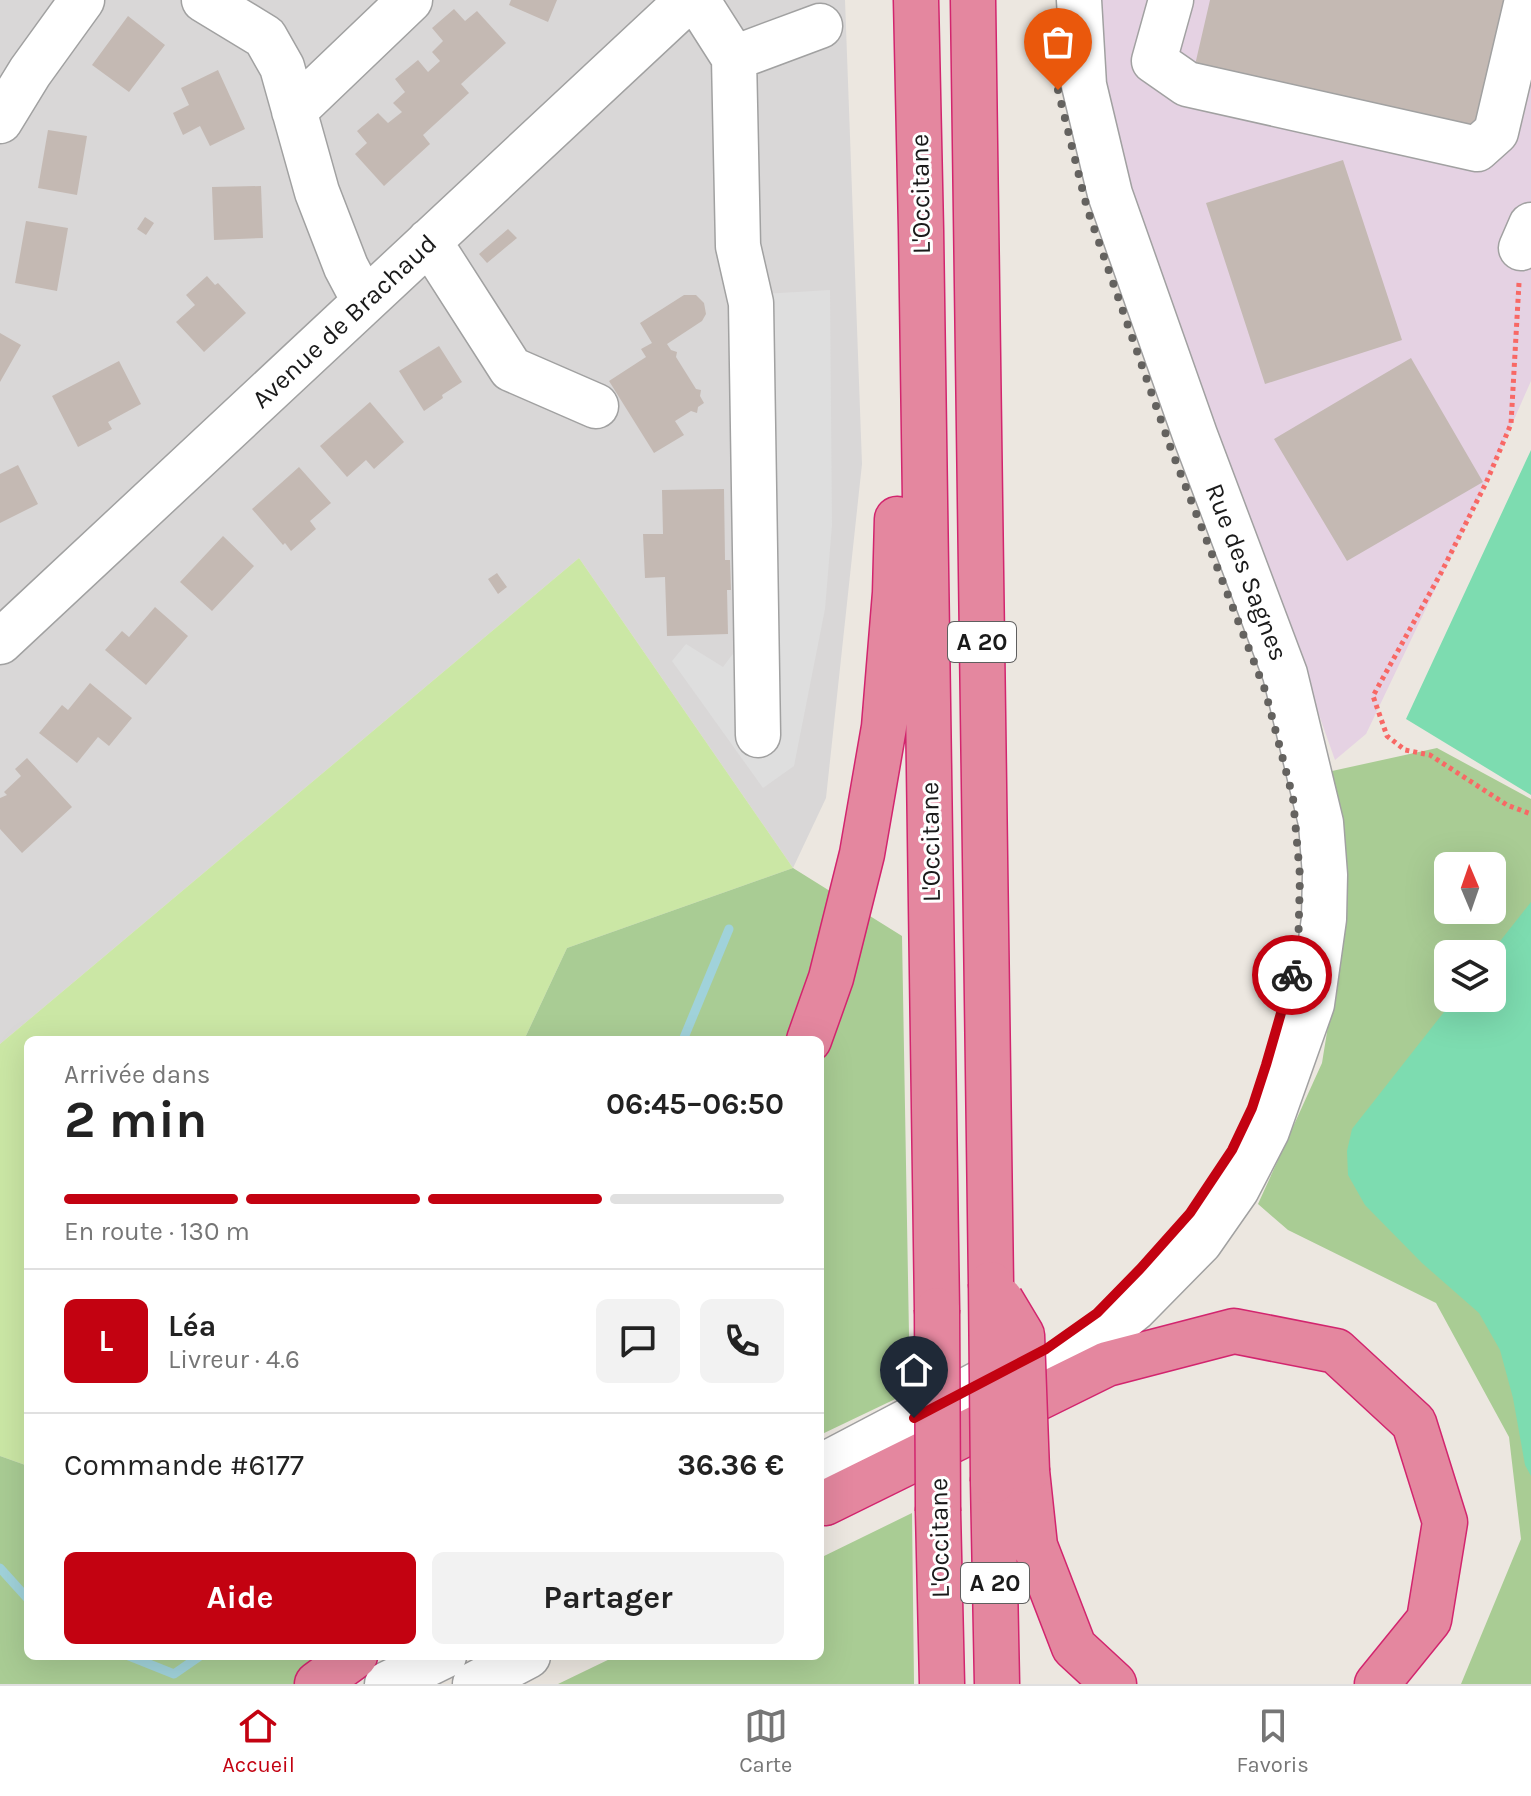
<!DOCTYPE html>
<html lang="fr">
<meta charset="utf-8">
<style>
:root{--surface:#fff;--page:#f2f2f2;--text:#222;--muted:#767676;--line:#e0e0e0;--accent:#c30211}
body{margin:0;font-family:Karla,sans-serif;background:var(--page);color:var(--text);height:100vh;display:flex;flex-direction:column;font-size:30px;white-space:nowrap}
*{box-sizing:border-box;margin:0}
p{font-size:26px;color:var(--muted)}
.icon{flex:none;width:44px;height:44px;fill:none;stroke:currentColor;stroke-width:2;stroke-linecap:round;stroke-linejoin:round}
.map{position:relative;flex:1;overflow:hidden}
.drawer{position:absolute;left:24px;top:1036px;width:800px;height:624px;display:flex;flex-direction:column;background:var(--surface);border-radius:12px;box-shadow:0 8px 32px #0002}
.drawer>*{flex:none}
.needle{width:52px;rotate:358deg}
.controls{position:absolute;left:1434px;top:852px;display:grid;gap:16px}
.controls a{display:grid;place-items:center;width:72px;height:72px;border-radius:12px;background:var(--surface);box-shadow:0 8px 32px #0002;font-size:40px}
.pin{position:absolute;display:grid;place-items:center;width:68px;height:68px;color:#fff;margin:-82px -34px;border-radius:50% 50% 50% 0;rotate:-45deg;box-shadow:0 0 8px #0007}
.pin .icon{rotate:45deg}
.courier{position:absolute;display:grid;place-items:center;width:80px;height:80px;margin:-40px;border:6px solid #c30211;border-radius:50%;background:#fff;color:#222;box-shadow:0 2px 10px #0007}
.summary em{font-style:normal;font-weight:700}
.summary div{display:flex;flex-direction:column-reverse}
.summary{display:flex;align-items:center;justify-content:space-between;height:136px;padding:0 40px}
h1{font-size:52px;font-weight:700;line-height:60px}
.bar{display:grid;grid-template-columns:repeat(4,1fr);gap:12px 8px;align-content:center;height:96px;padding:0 40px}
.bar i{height:10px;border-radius:6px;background:var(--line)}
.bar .on{background:var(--accent)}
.bar p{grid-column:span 4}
.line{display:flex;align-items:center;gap:20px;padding:0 40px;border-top:2px solid var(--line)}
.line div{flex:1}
.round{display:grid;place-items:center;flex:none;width:84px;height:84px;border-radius:12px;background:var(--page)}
.cta{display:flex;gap:16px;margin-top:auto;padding:16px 40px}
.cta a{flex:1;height:92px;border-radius:12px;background:var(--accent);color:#fff;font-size:32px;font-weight:700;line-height:92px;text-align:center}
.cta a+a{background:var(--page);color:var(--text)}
.menu{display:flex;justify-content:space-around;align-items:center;height:112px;border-top:2px solid var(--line);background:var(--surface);font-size:22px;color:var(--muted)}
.menu a{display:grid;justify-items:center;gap:4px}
.menu .on{color:var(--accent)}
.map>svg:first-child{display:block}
.residential{fill:#d9d7d7}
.industrial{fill:#e5d2e3}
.grass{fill:#cbe7a5}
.forest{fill:#a9cc94;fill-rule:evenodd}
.pitch{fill:#7ddcb0}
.parking{fill:#dedede}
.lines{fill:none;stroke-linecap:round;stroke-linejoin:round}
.stream{stroke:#a0d2da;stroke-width:9}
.building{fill:#c4b9b3}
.minor-casing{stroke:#a1a1a1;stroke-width:47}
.highway-casing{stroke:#d2256e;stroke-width:47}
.path{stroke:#f86865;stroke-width:5;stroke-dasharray:4 4;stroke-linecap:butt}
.minor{stroke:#fff;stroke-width:44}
.highway{stroke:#e4879f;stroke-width:44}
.highway-bridge-casing{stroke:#d2256e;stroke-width:47;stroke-linecap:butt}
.highway-bridge{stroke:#e4879f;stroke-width:44}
.done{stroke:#64625f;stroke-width:8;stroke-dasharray:0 14.4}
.route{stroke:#c30211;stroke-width:10}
.labels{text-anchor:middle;stroke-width:6;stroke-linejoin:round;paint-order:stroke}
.shield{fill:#fff;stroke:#5f5f5f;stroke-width:2}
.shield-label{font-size:24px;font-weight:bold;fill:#1a1a1a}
.street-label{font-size:26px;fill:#1a1a1a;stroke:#fff}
</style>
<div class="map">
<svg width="1531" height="1684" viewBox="0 0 1531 1684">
<rect width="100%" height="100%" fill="#ece7e0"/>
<path class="residential" d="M0,0h845l17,464 -36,334 -33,70 -214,-310 -579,486z"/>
<path class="industrial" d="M1099,0h432v381l-45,102 -120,251 -31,26 -28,-79 -180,-473 -29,-166z"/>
<path class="grass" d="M579,558l214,310 -226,80 -43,92h-496v426l-28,-10v-412z"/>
<path class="forest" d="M1437,748l94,51v885h-70l60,-145 -12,-102 -73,-134 -148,-73 -30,-26 64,-141 22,-136 -12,-156zM1448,866h44v44h-44zM1448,954h44v44h-44z
M793,868l109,68 8,456 -90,43v-395h-296l43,-92z
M0,1456l28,10v190h325l-59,28h-294z
M912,1513l2,171h-356l58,-28h204v-98z"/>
<path class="pitch" d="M1531,450v345l-125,-76z
M1531,902v574l-6,-11 -12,-67 -13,-48 -21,-37 -57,-50 -57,-58 -17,-30 -1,-24 5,-22 103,-131h37v-44h-2z"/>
<path class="parking" d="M830,290l2,235 -7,84 -31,157 -31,22 -91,-127 14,-17 37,23 44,-58 -4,-315z"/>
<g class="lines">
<path class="stream" d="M683,1040l46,-111
M0,1568l28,31
M129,1656l45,18 26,-18"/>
</g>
<path class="building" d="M511,0h46l-9,22 -39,-17z
M1210,0h294l-28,127 -281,-62z
M454,9l11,12 12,-10 29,32 -45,41 8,9 -46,42 7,9 -46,42 -29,-32 12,-11 -10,-12 21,-18 10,10 14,-11 -9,-9 12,-11 -10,-13 23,-19 10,12 12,-11 -8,-9 11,-11 -11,-13z
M128,16l37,29 -36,47 -37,-27z
M218,70l27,59 -35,17 -10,-20 -17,9 -10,-22 16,-8 -8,-17z
M48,130l39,6 -10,59 -39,-7z
M1343,160l59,180 -137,44 -59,-181z
M261,186l2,52 -49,2 -2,-53z
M145,217l9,6 -8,12 -9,-6z
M26,221l42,7 -11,63 -42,-8z
M508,229l9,9 -30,25 -8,-9z
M207,276l8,9 3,-2 28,30 -42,39 -28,-30 19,-17 -9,-10z
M684,295h12l8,8 2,11 -4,7 -35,23 4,6 6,2 -1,5 20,32 5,1 -1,6 4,7 -6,4 -1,6 -6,-2 -16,10 9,14 -30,18 -45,-72 37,-24 -5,-8 11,-6 -12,-20z
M0,333l21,12 -21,37z
M439,346l23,36 -20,13 1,3 -19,13 -25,-40z
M1411,358l72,124 -136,79 -73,-122z
M119,361l22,43 -33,18 4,7 -34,18 -26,-51z
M370,402l34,40 -30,27 -8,-9 -19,17 -27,-31z
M18,465l20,39 -38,19v-49z
M299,467l32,36 -21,18 6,8 -25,22 -6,-8 -2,2 -31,-36z
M724,489l1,71h5l1,30h-4l1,44 -61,2 -2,-59 -20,1 -2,-44h20l-1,-44z
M223,536l31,30 -42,45 -32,-29z
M497,573l10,14 -9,7 -10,-15z
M155,607l33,29 -42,49 -41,-35 17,-19 7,6z
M90,683l42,35 -23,28 -11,-9 -21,26 -38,-30 23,-28 6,5z
M27,758l45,49 -50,46 -22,-24v-31l7,-3 -3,-3 17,-16 -6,-7z"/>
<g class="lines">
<g class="minor-casing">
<path id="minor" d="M204,0l61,37 17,30 35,125 29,75 18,34
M697,0l37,58 4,188 13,57 7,432
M1171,0l-17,61 33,23 290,65 19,-17 31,-132
M734,58l86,-32
M294,111l116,-111
M0,121l30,-49 52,-72
M429,241l82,128 85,37
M1521,248l10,-23
M0,642l688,-642
M1032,1384l33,-19 69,-56 66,-67 37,-53 30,-58 45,-127 12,-85 1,-44 -4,-52 -36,-149 -90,-239 -85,-241 -26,-109 -5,-85
M820,1467l202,-106
M387,1684l57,-28
M475,1684l53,-28"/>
</g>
<g class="highway-casing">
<path id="highway" d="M916,0l5,230 16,1080
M973,0l18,1284
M809,1040l22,-62 31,-124 22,-127 11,-134 2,-74
M1027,1471l8,75 39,101 40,37
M993,1481l4,203
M825,1503l282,-139 127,-33 102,20 78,72 31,99 -16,98 -52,64
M938,1511l4,173
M317,1684l38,-28"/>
</g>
<path class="path" d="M1519,283l-8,141 -25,59 -45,90 -68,123 14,40 18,14 25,5 77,50 24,9"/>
<use href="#minor" class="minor"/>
<use href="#highway" class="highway"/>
<g class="highway-bridge-casing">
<path id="highway-bridge" d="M991,1284l2,197
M1001,1300l21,35 5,136
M937,1310l1,201"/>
</g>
<use href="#highway-bridge" class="highway-bridge"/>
</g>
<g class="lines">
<path class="done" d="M1058,90l29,118 84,241 94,241 28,108 7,78 -2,77 -6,22"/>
<path class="route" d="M914,1418l132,-69 51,-36 43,-44 50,-56 42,-63 20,-42 14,-43 26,-90"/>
</g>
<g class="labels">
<g class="shield">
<rect x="948" y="622" width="68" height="40" rx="6"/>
<rect x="961" y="1563" width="68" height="40" rx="6"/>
</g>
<g class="shield-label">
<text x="982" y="650">A 20</text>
<text x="995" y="1591">A 20</text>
</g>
<g class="street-label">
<text transform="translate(920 194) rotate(-91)" y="9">L'Occitane</text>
<text transform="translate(344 321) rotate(-43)" y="9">Avenue de Brachaud</text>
<text transform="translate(1247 572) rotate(69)" y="9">Rue des Sagnes</text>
<text transform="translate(930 842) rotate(-91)" y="9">L'Occitane</text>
<text transform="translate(939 1538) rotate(-91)" y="9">L'Occitane</text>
</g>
</g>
</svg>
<div class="controls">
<a><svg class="needle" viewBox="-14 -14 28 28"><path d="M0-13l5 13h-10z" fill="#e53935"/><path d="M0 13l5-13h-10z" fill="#767676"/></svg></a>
<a><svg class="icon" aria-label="layers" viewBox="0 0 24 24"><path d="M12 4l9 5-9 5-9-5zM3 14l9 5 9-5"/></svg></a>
</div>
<div class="pin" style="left:1058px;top:90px;background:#ea580c"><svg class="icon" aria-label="bag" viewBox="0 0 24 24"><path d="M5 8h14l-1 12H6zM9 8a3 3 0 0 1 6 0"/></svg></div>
<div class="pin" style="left:914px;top:1418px;background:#1f2937"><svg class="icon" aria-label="home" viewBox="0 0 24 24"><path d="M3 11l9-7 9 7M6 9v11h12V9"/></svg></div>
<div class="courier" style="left:1292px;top:975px"><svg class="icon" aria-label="bike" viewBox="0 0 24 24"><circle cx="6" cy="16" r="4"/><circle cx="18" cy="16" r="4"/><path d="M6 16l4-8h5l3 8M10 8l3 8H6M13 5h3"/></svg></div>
<section class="drawer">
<div class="summary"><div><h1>2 min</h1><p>Arrivée dans</p></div><em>06:45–06:50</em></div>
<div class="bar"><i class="on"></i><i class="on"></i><i class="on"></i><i></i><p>En route · 130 m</p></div>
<div class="line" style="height:144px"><b class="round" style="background:var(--accent);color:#fff">L</b><div><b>Léa</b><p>Livreur · 4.6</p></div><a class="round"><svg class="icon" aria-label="chat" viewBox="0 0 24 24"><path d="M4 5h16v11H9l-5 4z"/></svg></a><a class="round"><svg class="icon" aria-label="phone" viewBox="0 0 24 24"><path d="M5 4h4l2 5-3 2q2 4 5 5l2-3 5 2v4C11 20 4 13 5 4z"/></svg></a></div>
<div class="line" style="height:104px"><div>Commande #6177</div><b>36.36 €</b></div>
<div class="cta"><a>Aide</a><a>Partager</a></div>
</section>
</div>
<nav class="menu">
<a class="on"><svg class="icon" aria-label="home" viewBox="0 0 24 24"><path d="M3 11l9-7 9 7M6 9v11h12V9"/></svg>Accueil</a>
<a><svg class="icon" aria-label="map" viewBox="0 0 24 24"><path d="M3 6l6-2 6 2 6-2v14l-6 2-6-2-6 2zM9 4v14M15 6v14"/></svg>Carte</a>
<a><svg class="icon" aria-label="saved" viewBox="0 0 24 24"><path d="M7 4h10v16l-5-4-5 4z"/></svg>Favoris</a>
</nav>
